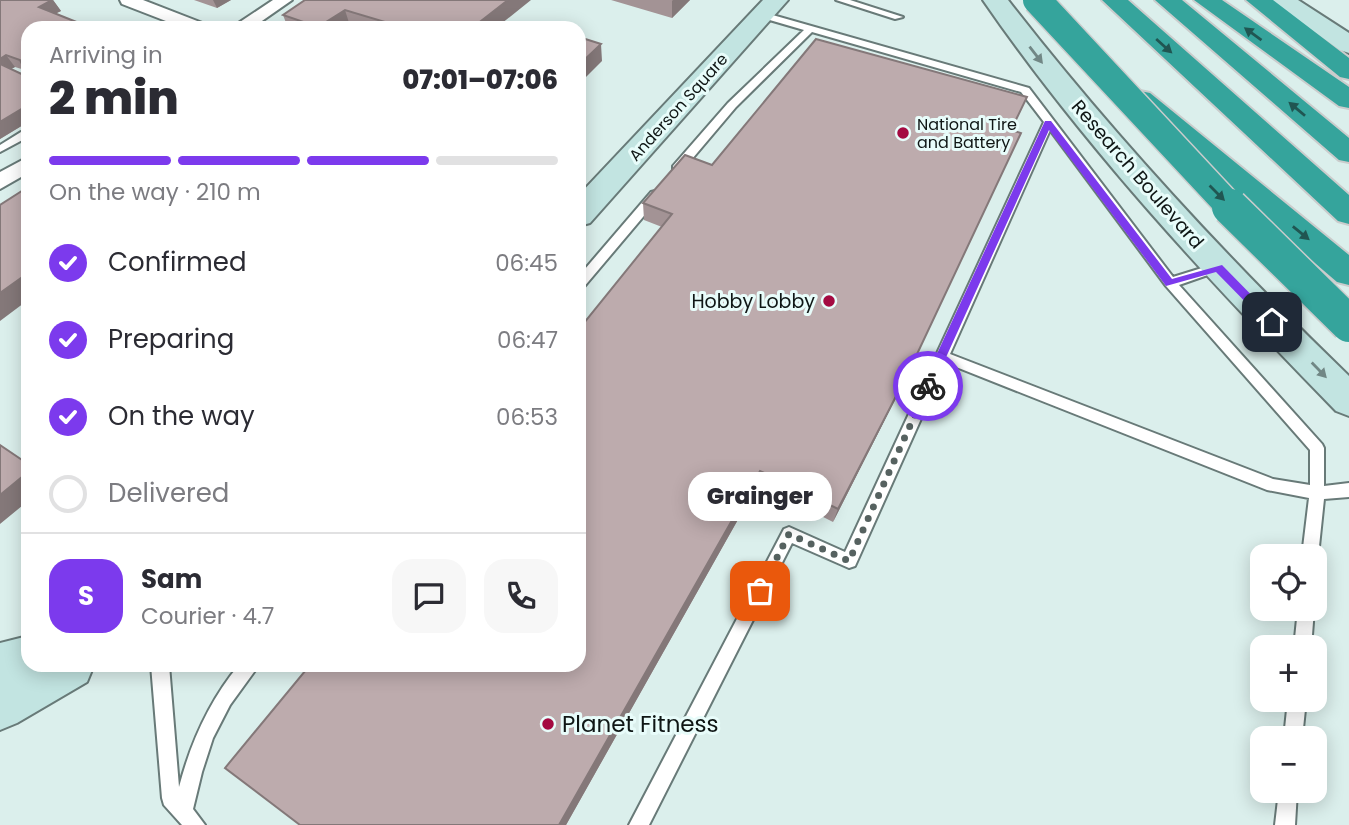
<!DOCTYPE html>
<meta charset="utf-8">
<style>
:root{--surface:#fff;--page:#f7f7f7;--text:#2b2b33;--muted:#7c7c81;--line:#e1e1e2;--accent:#7c3aed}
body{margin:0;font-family:Poppins,sans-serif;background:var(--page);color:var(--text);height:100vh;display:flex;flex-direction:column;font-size:26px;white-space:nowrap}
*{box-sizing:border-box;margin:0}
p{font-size:23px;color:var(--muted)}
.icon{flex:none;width:38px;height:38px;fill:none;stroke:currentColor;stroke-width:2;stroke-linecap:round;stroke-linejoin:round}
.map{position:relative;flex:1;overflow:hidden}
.side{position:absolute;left:21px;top:21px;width:565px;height:651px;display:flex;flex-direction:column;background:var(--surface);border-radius:21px;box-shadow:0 4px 18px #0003}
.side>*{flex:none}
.fabs{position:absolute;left:1250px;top:544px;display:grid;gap:14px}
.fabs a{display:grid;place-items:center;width:77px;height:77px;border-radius:14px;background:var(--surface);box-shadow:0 4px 18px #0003;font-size:35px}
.pin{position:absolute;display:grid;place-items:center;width:60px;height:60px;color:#fff;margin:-30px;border-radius:14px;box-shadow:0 4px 10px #0006}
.courier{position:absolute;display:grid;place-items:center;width:70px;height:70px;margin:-35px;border:5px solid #7c3aed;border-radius:50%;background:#fff;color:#222;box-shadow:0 2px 9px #0007}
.bubble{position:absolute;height:49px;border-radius:21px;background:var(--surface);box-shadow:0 4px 18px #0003;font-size:23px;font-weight:800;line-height:49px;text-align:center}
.headline em{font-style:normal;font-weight:800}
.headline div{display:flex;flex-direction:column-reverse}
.headline{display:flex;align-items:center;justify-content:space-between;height:119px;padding:0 28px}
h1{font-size:46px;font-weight:800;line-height:52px}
.bar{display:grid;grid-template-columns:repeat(4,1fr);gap:10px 7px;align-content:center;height:84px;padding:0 28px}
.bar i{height:9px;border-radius:5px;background:var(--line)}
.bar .current{background:var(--accent)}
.bar p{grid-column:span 4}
.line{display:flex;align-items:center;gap:18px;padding:0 28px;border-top:2px solid var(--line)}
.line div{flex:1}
.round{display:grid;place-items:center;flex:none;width:74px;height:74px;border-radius:21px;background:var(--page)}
ol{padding:0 28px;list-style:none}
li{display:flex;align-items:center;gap:21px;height:77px}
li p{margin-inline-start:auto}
li .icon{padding:7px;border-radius:50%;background:var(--accent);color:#fff;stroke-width:4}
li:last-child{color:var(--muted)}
li i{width:38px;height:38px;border:4px solid var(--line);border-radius:50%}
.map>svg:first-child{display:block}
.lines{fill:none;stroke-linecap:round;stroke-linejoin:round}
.service-casing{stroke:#687a78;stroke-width:4}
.minor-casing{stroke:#687a78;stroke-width:4}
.secondary-casing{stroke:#687a78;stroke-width:4}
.motorway-casing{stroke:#cacccc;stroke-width:4}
.service{fill:#fff;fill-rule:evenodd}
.minor{fill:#fff;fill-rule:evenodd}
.secondary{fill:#c2e4e1;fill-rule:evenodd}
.motorway{fill:#35a49c;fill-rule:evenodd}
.motorway-bridge-far1-casing{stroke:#cacccc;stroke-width:31;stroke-linecap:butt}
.motorway-bridge-casing{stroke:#cacccc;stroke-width:39;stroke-linecap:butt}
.motorway-bridge-far1{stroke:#35a49c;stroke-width:28}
.motorway-bridge{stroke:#35a49c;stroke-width:36}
.wall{fill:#a39395}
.shaded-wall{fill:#847879}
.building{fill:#bdabad;stroke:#847879;stroke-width:2}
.oneway{fill:#205652}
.oneway2{fill:#718785}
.route{fill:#7c3aed}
.done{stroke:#566260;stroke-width:7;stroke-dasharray:0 12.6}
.poi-dot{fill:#a40a41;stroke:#e8fcfa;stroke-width:2.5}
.labels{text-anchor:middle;stroke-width:6;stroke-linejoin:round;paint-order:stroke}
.far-street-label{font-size:16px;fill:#0f1615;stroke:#e8fcfa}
.far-poi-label{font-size:16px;fill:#0f1615;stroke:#e8fcfa;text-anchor:start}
.street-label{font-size:19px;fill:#0f1615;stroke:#e8fcfa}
.poi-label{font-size:19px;fill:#0f1615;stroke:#e8fcfa;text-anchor:end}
.near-poi-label{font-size:23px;fill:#0f1615;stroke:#e8fcfa;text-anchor:start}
</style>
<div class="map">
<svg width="1349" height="825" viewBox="0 0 1349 825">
<rect width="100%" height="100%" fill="#dbefec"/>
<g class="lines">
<g class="service-casing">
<path id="service" d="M836,0h14l53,17 -8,2z
M762,12l267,76 144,189 45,-14 4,1 2,3 -2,3 -43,15 143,159 2,4v38l25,-3v14l-25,2 -6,57 -4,6v-6h-12l7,-58 -42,-8 -321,-127 -91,203 -6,2 -57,-25 -143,282h-20l155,-296 5,-2 56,25 199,-430 -23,-30 -209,-60 -76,75 -55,65h-8v-6l55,-63 76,-73 -45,-13v-4zM1050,130l116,156 144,164v35l-37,-6 -323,-125z
M21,132h7v5l-28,15v-7z
M655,191l4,1v6l-76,90 -4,1v-13l72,-84z
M1298,609h16l-3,39h-17z
M151,665h18l10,122c12,-45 30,-86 60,-122h20l-29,40 -17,33 -11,34 -9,37 12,16h-23l-18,-20 -2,-7z
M1288,700h18l-4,38h-18z
M1279,791h18l-2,34h-20z"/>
</g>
<g class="minor-casing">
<path id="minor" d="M120,0h23l62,24 3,4h-24l-62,-24z
M273,0h19l-40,28h-21z
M28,157v16l-28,16v-17z"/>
</g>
<g class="secondary-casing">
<path id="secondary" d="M763,0h25l-198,223 -11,3v-31z
M983,0h25c104,134 219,258 341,376v40l-13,-5c-126,-129 -251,-263 -353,-411z
M1270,0h28l51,33v20l-9,-3z
M28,636v29h66l-7,17 -70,41 -17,7v-87z"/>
</g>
<g class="motorway-casing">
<path id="motorway" d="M1102,0h26l221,195v29l-11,-3z
M1155,0h27l167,138v24l-10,-2z
M1194,0h28l127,87v21l-10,-2z
M1246,0h27l76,58v21l-9,-2z
M1140,91l10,2 199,162v30l-12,-3 -207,-177 -4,-6 4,-6z"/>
</g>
<use href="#service" class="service"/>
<use href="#minor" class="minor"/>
<use href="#secondary" class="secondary"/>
<use href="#motorway" class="motorway"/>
<g class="motorway-bridge-far1-casing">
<path id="motorway-bridge-far1" d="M1037,0l195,209"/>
</g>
<g class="motorway-bridge-casing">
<path id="motorway-bridge" d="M1230,207l119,117"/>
</g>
<use href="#motorway-bridge-far1" class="motorway-bridge-far1"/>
<use href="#motorway-bridge" class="motorway-bridge"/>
</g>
<path class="wall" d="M0,0h53l8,11 -5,2 -28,58 -13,-4 -5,2 18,8v45l-28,17z
M194,0h37l-14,8z
M305,0l191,28h-138l-8,-2 -3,2h-59l-5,-13z
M611,0h79l-18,18z
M1019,114l-7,16 1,20 -110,234 -70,138 -75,-38 -192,341h-266l279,-160 83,-438 -18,-7 -1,-17 69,-38z"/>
<path class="shaded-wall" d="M53,0l8,11 -14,7 -8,-11z
M213,0h18l-14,8z
M508,0h23l-35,28h-24z
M673,0h17l-18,18v-17z
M345,10l5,16 -3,2h-28l-1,-1z
M601,44l1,17 -23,23v-19z
M6,55l9,12 -9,5 -6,-8v-5z
M28,60v12l-6,-8z
M28,105v17l-28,17v-17z
M1013,150l-110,234 -70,138 5,-13z
M28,273v27l-28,21v-28z
M760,471l-2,13 -192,341h-7z
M28,472v29l-28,23v-29z"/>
<path class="building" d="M0,0h52l-13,7 50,20 -61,1v32l-6,4 -2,-4 -14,-5 -6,4z
M305,0h203l-36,28h-67l-60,-18 -27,17 -35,-12z
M579,37l22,7 -22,21z
M816,39l211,58 -16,33 10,3 -111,236 -72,140 -78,-38 -201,354h-259l-75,-57 85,-103h269v-336l93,-115 -29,-11 42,-48 27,10z
M0,64l28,13v28l-28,17z
M28,187v86l-28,20v-88z
M0,445l28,19v8l-28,23z"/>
<defs><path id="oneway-solid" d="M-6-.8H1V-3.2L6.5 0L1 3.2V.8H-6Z" transform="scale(1.75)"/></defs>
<g class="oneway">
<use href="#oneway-solid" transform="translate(1253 34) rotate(-144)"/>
<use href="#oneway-solid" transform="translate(1164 46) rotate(42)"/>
<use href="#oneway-solid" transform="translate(1297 109) rotate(-140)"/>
<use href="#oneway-solid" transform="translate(1217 193) rotate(45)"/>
<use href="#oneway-solid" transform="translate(1301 233) rotate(39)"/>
</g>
<g class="oneway2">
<use href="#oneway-solid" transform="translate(1036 55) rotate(52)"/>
<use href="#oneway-solid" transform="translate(1319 370) rotate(46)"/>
</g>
<path class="route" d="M1045,121h6l121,158 50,-14 53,54v6h-7l-52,-53 -50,14 -117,-156 -116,256 -1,3h-8l-2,-3z"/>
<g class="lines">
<path class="done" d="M760,591l29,-57 60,27 79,-175"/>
</g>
<g class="poi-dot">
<circle cx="903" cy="133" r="7"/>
<circle cx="829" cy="301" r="7"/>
<circle cx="548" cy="724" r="7"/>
</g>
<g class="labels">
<g class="far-street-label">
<text transform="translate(678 107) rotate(-48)" y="6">Anderson Square</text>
</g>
<g class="far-poi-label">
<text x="917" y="130">National Tire<tspan x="917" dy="18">and Battery</tspan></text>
</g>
<g class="street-label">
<text transform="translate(1138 174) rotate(49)" y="7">Research Boulevard</text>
</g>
<g class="poi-label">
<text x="815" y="308">Hobby Lobby</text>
</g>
<g class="near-poi-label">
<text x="562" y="732">Planet Fitness</text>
</g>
</g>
</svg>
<div class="fabs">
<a><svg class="icon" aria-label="locate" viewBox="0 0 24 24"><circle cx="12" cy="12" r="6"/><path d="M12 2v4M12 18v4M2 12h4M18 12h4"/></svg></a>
<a>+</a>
<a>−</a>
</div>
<div class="pin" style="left:760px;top:591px;background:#ea580c"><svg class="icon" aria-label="bag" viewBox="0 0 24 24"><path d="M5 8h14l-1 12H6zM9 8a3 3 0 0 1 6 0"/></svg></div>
<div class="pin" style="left:1272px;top:322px;background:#1f2937"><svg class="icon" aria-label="home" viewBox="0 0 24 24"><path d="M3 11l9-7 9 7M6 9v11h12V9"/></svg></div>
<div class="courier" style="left:928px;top:386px"><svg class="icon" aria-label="bike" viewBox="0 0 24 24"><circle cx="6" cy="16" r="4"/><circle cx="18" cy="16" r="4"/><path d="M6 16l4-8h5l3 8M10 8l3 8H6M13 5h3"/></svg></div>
<div class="bubble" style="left:688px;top:472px;width:144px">Grainger</div>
<section class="side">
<div class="headline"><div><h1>2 min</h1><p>Arriving in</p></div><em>07:01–07:06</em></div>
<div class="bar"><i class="current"></i><i class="current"></i><i class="current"></i><i></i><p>On the way · 210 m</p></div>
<ol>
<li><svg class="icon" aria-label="check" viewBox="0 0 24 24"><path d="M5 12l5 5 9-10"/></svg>Confirmed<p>06:45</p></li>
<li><svg class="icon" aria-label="check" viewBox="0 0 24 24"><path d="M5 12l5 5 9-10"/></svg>Preparing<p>06:47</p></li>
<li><svg class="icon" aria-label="check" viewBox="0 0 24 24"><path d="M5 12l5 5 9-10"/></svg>On the way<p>06:53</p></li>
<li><i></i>Delivered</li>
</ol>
<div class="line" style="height:126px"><b class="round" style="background:var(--accent);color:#fff">S</b><div><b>Sam</b><p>Courier · 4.7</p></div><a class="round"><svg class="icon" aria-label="chat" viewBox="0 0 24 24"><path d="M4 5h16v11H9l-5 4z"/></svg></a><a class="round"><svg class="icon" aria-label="phone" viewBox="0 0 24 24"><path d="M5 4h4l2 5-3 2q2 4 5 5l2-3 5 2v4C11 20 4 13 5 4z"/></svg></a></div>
</section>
</div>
